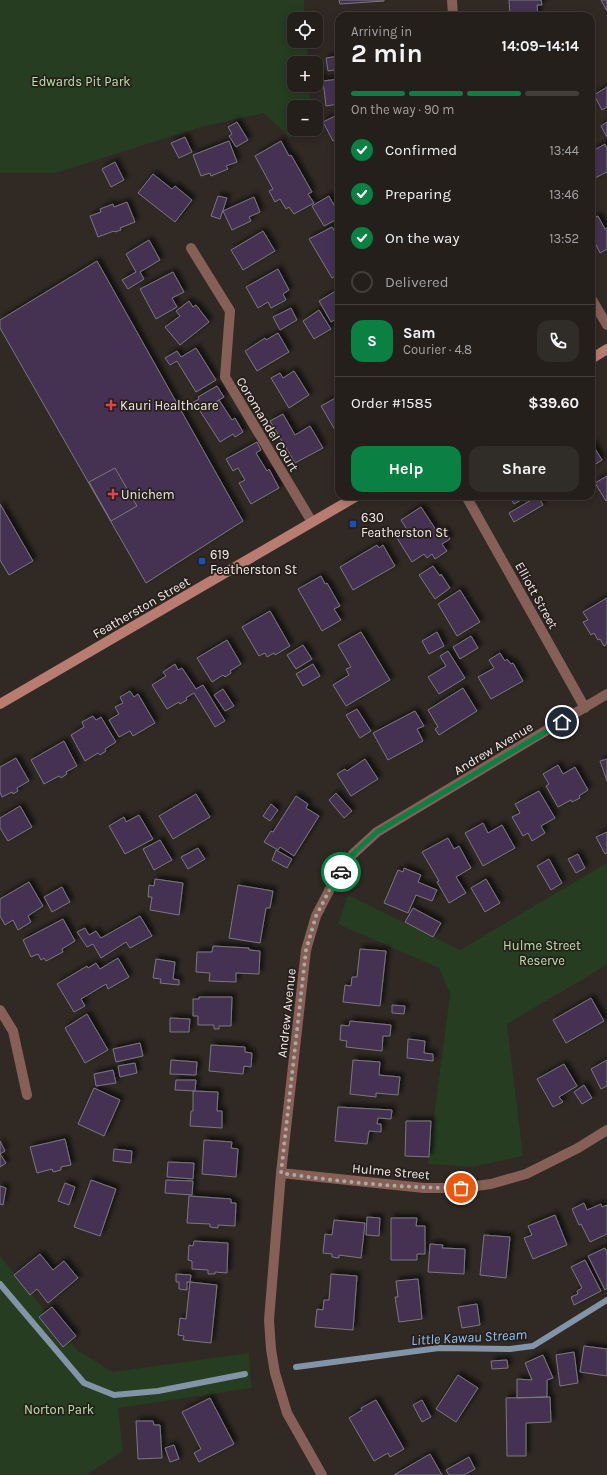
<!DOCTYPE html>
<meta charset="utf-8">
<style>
:root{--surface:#241f1b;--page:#302c28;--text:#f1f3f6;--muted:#a3a2a3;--line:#413d3a;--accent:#0b8043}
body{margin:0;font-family:Karla,sans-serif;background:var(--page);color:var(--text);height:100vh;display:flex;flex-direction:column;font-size:15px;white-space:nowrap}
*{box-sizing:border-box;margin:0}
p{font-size:13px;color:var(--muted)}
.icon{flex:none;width:22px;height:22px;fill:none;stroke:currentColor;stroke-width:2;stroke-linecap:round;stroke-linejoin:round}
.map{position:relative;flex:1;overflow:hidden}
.sheet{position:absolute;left:335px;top:12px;width:260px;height:488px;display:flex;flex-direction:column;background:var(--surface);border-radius:12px;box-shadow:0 2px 10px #0003,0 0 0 1px var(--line)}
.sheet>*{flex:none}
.fabs{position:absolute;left:287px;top:12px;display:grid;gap:8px}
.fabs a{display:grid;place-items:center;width:36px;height:36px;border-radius:8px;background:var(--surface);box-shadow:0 2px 10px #0003,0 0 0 1px var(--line);font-size:20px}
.pin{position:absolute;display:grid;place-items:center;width:34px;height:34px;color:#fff;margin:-17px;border:2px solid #fff;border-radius:50%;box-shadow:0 1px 4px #0007}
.courier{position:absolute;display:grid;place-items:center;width:40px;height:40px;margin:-20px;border:3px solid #0b8043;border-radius:50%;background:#fff;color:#222;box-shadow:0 1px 5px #0007}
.summary em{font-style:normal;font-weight:700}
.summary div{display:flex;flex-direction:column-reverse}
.summary{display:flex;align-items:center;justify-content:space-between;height:68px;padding:0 16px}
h1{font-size:26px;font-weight:700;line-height:30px}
.bar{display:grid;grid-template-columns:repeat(4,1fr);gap:6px 4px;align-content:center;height:48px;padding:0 16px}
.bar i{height:5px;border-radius:3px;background:var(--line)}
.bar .active{background:var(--accent)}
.bar p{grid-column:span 4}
.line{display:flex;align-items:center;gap:10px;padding:0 16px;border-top:1px solid var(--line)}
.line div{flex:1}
.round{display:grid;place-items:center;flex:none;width:42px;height:42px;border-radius:12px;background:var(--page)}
ol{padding:0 16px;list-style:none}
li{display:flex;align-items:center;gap:12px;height:44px}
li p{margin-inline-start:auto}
li .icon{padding:4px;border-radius:50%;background:var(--accent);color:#fff;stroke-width:4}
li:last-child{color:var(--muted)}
li i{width:22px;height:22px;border:2px solid var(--line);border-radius:50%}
.action{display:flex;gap:8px;margin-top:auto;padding:8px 16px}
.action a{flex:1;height:46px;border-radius:12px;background:var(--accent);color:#fff;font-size:16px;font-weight:700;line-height:46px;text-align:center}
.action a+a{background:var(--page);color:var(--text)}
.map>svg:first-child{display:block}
.green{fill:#263d21}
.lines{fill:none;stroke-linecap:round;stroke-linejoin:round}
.stream{stroke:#8294a8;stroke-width:6}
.building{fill:#453352;stroke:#7b767f;filter:url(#shadow)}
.street{stroke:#865f57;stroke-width:10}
.secondary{stroke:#b97c70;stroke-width:10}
.done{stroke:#ada8a4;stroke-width:4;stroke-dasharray:0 7.2}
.route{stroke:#0b8043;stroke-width:5}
.health-dot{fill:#e0444e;stroke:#261f1a;stroke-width:1.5}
.transit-dot{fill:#1a4fb4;stroke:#261f1a;stroke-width:1.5}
.labels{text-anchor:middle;stroke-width:3.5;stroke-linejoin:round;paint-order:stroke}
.park-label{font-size:13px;fill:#b6e3ad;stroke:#261f1a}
.poi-label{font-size:13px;fill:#f1ece9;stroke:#261f1a;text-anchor:start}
.street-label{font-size:13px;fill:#f1ece9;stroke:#261f1a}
.water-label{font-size:14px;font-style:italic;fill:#93c3f4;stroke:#261f1a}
</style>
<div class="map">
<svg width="607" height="1475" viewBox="0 0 607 1475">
<defs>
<filter id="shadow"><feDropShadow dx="3.5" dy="-3.5" stdDeviation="2" flood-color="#0009"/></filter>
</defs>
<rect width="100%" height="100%" fill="#302924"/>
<path class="green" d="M0,0h304l1,19h-11v22h13l1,22h-14v22h15l1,22h-16v22h5l-9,9 -26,-25 -67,15 -141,45h-56z
M607,863v102l-100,59 16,132 -51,11 -44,-3 22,-170 -11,-26 -101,-44 10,-29 112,55z
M0,1256l78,95 35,21 136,-19 1,20 2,15 -134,20 5,43 -37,24h-86z"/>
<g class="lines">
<path class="stream" d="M0,1284l84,99 30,12 44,-4 87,-17
M296,1367l143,-19 71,1 23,-3 74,-46"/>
</g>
<path class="building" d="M339,0h45v1l-44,3z
M509,0h32l1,5h-5l1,11h-28z
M601,0h6v11z
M339,56v13l-11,2 -2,-13z
M316,75h5v14h-9v-4h4z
M339,79v25l-13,2 -3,-25z
M607,87v20l-5,3 -8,-15z
M339,114v24l-6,3 -10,-19z
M237,122l11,18 -12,7 -7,-11 3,-2 -4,-7z
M607,122v15l-6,-11z
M185,137l7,15 -13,6 -8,-15z
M229,141l8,21 -11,4 2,3 -17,7 -1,-3 -9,3 -8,-21z
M281,141l8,15 2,-1 21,37 -4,2 6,9 -20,11 -5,-7 -3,2 -6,-10 -5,3 -6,-11 4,-2 -18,-33z
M605,144l2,5v23l-16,8v-28z
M115,162l9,18 -13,7 -9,-18z
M153,174l19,15 3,-3 17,14 -17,22 -37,-29z
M218,196l9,2 -7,21 -9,-3z
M329,196l10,18v4l-15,8 -12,-20z
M254,197l6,15 -11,5 2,4 -19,9 -9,-19z
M127,202l8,20 -15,6 1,2 -6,2 -1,-1 -16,6 -8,-21 11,-4 -1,-3 13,-5 1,3z
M598,216l7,13 2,-1v21l-7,4 -9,-18v-15z
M332,227l7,11v36l-7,4 -23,-39z
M263,231l12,20 -32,19 -12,-20z
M149,240l11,20 -20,12 4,7 -16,10 -6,-9 14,-8 -10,-18z
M97,261l146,260 -97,62 -146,-255v-8z
M278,269l11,21 -6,4 3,6 -15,8 -3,-6 -10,6 -12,-21z
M173,272l11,20 -12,6 5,9 -21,12 -16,-30z
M339,289v28l-8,5 -12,-21z
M189,301l4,6 3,-2 13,17 -29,23 -15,-18 15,-11 -4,-5z
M291,308l6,12 -17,10 -7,-13z
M319,310l12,19 -17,10 -11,-18z
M278,333l11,19 -32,19 -12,-20 20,-13 1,2z
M196,348l20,32 -20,12 -19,-31 -7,4 -5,-7 12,-7 4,6z
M294,371l15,24 -20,13 -18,-30 9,-5 3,5z
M217,386l7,11 -20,12 -2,-4 -6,4 -4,-6 7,-4 -1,-2z
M339,396v41l-18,-31z
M219,400l13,20 3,-2 8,14 -8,5 -2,-3 -13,8 -20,-31z
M283,414l12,21 15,-9 13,22 -28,15 -25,-42z
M257,442l4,8 -5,3 11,18 2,-2 10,19 -28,16 -12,-21 6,-3 -7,-12 -5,3 -7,-12z
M591,442l11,18 -11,7z
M115,468l22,38 -26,15 -22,-39z
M607,476v24l-1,1 -11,-18z
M509,496h20l1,2 -5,3 -2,-2 -9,5z
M538,496l5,9 -29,17 -5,-9z
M0,504l33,57 -24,14 -9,-15z
M421,507l17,26 5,-4 7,10 -8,5 5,7 -12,8 -3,-5 -5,4 -3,-4 -12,8 -15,-24 11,-7 -7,-11z
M377,545l2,3 4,-3 12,21 -42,24 -13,-23z
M433,566l7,10 1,-2 9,14 -15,11 -16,-24z
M321,576l4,8 2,-1 13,23 -6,3 7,11 -19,11 -24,-42z
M460,590l20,32 -23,14 -19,-32z
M607,598v46l-3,2 -4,-7 -2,1 -4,-7 -3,2 -8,-13 5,-2 -5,-8z
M270,611l20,35 -15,9 -1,-2 -7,4 -2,-4 -6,3 -17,-29z
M361,632l29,48 -44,26 -13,-21 16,-10 -3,-6 5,-2 -13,-22z
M437,632l7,14 -15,8 -7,-13z
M471,636l7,12 -18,11 -7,-12z
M227,640l14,24 -11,7 1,2 -6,4 -2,-2 -11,7 -15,-24z
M303,645l9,14 -16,10 -9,-14z
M448,651l17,27 -26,16 -11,-17 18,-11 -6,-10z
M500,653l5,8 2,-2 4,5 2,-1 10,18 -32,18 -13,-22 16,-9 -5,-8z
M175,664l3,6 4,-2 14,21 7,-4 22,36 -10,6 -21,-34 -8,5 1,2 -7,4 -1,-2 -12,7 -15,-24 14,-9 -3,-4z
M313,664l7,12 -17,10 -7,-12z
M463,688l14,23 -38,24 -4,-6 3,-2 -10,-17z
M223,689l11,17 -9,5 -11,-16z
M130,691l4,6 4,-3 17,29 -22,13 -3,-5 -11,6 -10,-17 10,-6 -4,-7 8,-4 -3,-6z
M357,709l14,22 -11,7 -14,-23z
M415,711l9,15 -7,3 6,12 -35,19 -15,-27z
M93,716l3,4 5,-3 15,25 -11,7 1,2 -6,4 -2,-2 -13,8 -14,-26 13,-8 -2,-5z
M64,741l13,25 -11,6 1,2 -6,4 -2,-2 -15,8 -13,-24z
M16,758l13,23 -12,7 1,3 -5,3 -1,-2 -10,5 -2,-5v-25z
M365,759l13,20 -27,17 -14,-22 8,-5 2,2z
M607,759v22l-7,-20z
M558,765l5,9 12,-7 13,23 -9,6 1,2 -8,4 -1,-2 -13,7 -12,-21 3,-2 -6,-10z
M539,791l16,27 -14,8 4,7 -13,8 -4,-8 -5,3 -11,-19 8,-4 -5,-9z
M336,793l16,18 -8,7 -15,-18z
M196,794l14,23 -37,22 -14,-23z
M296,796l12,8 -2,4 13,8 -25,40 -14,-9 -2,3 -14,-8 7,-11 2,1z
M271,804l7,6 -8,11 -7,-5z
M20,806l12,21 -24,14 -8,-13v-10z
M139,815l14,24 -28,15 -16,-28 15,-9 2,5z
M483,823l5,10 14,-8 13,23 -32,18 -18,-33z
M607,832v21l-2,1 -9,-17z
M448,838l6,11 5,-3 12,22 -15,9 10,16 -17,10 -12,-21 2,-1 -17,-29z
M160,840l12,20 -18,10 -11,-21z
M198,848l7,11 -17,10 -7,-12z
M276,850l16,9 -5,9 -15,-8z
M578,854l7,14 -9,5 -8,-14z
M549,859l13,24 -11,7 -14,-24z
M404,868l17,7 -3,7 19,8 -5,11 -16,-6 -8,18 -24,-10 14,-33 5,2z
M155,879l28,4 -4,32 -29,-5 2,-13h-4l1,-12 5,1z
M486,879l14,24 -15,9 -14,-24z
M29,882l14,24 -15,10 3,6 -13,8 -5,-10 -8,5 -5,-9v-17z
M238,885l35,6 -3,17h-4l-6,35 -31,-5z
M62,887l8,15 -18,10 -8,-15z
M413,908l28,15 -8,14 -28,-15z
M140,916l12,20 -22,12 -4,-6 -25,16 -8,-14 -6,3 -10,-15 8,-4 4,7 7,-4 5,7z
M63,919l12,22 -13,8 1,3 -17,9 -2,-3 -3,2 -3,-6 -7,3 -8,-17z
M213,946l36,2v2l11,1 -1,23 -23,-1v9l-27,-1 1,-8 -14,-1 1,-20h15z
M360,949l26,2 -6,55 -37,-4 2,-17 6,1 1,-9h5z
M118,958l11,19 -21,12 -2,-5 -25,15 4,7 -11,6 -17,-28 30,-18 1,2 8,-5 4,6z
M156,959l19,3 -2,17 6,1v5l-19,-2 1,-4 -8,-1z
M199,997h33l-1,29h-12v3h-5v-4h-16v-9h-5v-17h6z
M591,998l13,23 -38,22 -13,-23z
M392,1005l13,1 -1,8 -12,-1z
M87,1014l21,36 -23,13 -20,-35z
M170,1018l20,1 -1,13h-19z
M350,1021l41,4 -1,11h-7l-1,15 -36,-4 1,-6 -7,-1 1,-15 8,1z
M408,1039l17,2 -1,12 9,1v7l-26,-3z
M140,1043l3,13 -27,6 -3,-13z
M211,1045l34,2v5l7,1 -1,14 -7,-1 -1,8 -34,-3z
M171,1060l26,2 -1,13 -26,-1z
M353,1060l27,2 -1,13 21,2 -2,18 -22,-2v4l-26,-3z
M607,1060v26l-6,3 -10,-20z
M135,1063l2,10 -17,4 -2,-11z
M564,1064l13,22 -18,11 4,5 -10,5 -16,-28z
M113,1070l3,13 -20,3 -2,-12z
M176,1080h20l-1,11 -20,-1z
M584,1085l8,13 -10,6 -8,-12z
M94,1088l26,12 -16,36 -26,-12z
M193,1091l25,1 -1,19h5v17l-32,-2 1,-15h2z
M338,1107l54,3 -1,9 -13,-1 -1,6h4v8l-12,-1 -2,13 -32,-3z
M406,1121h25l-2,36 -24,-1z
M65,1139l6,26 -10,2v3l-8,2 -1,-3 -15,4 -7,-26z
M204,1140l28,2 -1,6 7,1 -2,28 -34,-3z
M0,1141l5,10 -5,3 6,9 -6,4z
M114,1149l18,2 -1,12 -18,-2z
M168,1162l26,1 -1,16 -26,-2z
M91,1180l25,9 -16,47 -26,-9z
M166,1180l27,1 -1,14 -27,-2z
M65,1183l10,4 -6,18 -11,-4z
M0,1186l6,2 -3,17 -3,-1z
M189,1196l42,3v4h5l-1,23 -17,-1v3l-8,-1v-3l-23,-1z
M584,1203l3,7 14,-6 1,3 5,-2v29l-17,8 -9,-18 -2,1 -7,-16z
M555,1215l12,30 -34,14 -9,-21 8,-3 -4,-9z
M367,1217l13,1 -1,18 -13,-1z
M391,1218h26l-1,8h9v28h-8v6h-26z
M334,1220l31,3 -4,35 -22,-3v3l-7,-1v-3l-9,-1 2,-19 7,1z
M484,1235l26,2 -4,41 -26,-3z
M194,1241l34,2 -1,30 -12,-1v2h-7v-4l-16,-1v-8l-4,-1 1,-15 4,1z
M430,1244l13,1 -1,3 23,1 -1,25 -36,-2z
M605,1248l2,5v35l-2,2 -17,-34z
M40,1254l13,16 11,-9 14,17 -30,25 -11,-14 -7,6 -16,-20z
M585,1260l16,31 -27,14 -3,-8 7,-3 -1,-3 5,-3 -11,-21z
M176,1274l15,1 -1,7h-3v8l-8,-1v-7h-3z
M331,1274l26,2 -4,54 -38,-3 2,-18 6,1 1,-10h5z
M418,1279l4,40 -23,3 -4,-25h3l-2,-16z
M190,1282l27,3 -6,58 -28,-3 1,-4 -6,-1 2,-17 6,1z
M477,1304l3,21 -18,3 -4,-21z
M52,1307l24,29 -13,11 -24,-30z
M584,1346l23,3v27l-27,-4z
M574,1352l4,31 -18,3 -4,-31z
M543,1355l10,23 -6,2v17l-30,1v-19l15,1 -7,-17z
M507,1360l1,8 -16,1 -1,-8z
M458,1375l20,13 -22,34 -20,-13z
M547,1397h3l1,25 -25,1v33h-19l-1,-58z
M210,1398l24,46 -35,18 -5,-9 7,-4 -19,-37z
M376,1400l28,49 -14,8 -2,-4 -14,8 -25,-43 13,-8 -1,-2z
M422,1400l9,17 -9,5 -9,-17z
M136,1421h17l1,4h6l2,33 -24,1z
M174,1445l5,14 -9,3 -5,-14z
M430,1454l12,21h-48z
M469,1457l6,12 -11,6h-15l-3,-5z"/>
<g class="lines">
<path class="street" d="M452,0l1,16
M191,248l39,63 -5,66 87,145
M591,298l16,27
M466,496l119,212
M0,1010l13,21 14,64
M281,1173l143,15h37l30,-4 35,-10 52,-26 29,-18
M322,1475l-35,-62 -12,-40 -4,-24 -2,-29 12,-147 25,-223 10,-34 16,-31 21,-31 24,-22 230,-138"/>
<path class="secondary" d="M591,359l16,-10
M0,704l357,-208"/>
</g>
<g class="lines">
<path class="done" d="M341,872l-9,13 -16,31 -10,34 -25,223c59,9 120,15 180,15"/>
<path class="route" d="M341,872l12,-18 24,-22 185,-110"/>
</g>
<g class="health-dot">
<path d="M109 399h4v4h4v4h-4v4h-4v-4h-4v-4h4z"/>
<path d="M111 488h4v4h4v4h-4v4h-4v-4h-4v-4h4z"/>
</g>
<g class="transit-dot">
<rect x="349" y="520" width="8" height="8" rx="2"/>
<rect x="198" y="557" width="8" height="8" rx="2"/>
</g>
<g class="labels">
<g class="park-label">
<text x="81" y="86">Edwards Pit Park</text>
<text x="542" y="950">Hulme Street<tspan x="542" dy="15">Reserve</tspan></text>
<text x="59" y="1414">Norton Park</text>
</g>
<g class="poi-label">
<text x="120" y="410">Kauri Healthcare</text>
<text x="121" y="499">Unichem</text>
<text x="361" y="522">630<tspan x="361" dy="15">Featherston St</tspan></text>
<text x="210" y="559">619<tspan x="210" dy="15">Featherston St</tspan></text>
</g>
<g class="street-label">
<text transform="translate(268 424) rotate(59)" y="5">Coromandel Court</text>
<text transform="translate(537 595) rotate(61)" y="5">Elliott Street</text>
<text transform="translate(141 607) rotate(-30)" y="5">Featherston Street</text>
<text transform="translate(493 748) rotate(-31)" y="5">Andrew Avenue</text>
<text transform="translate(286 1013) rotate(-84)" y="5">Andrew Avenue</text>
<text transform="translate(391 1171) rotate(5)" y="5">Hulme Street</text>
</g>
<g class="water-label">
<text transform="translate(469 1337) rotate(-3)" y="5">Little Kawau Stream</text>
</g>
</g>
</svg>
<div class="fabs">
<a><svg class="icon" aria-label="locate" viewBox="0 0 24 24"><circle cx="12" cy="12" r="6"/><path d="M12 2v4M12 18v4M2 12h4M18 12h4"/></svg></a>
<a>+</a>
<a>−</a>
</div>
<div class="pin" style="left:461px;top:1188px;background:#ea580c"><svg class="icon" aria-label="bag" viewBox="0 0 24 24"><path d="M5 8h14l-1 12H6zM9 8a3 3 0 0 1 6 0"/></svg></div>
<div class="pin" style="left:562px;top:722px;background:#1f2937"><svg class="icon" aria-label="home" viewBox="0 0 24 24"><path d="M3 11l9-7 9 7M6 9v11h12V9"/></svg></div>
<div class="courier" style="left:341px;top:872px"><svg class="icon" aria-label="car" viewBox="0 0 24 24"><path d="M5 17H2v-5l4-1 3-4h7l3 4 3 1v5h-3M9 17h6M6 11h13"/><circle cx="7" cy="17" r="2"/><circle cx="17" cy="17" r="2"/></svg></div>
<section class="sheet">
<div class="summary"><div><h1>2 min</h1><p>Arriving in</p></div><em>14:09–14:14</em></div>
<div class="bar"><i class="active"></i><i class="active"></i><i class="active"></i><i></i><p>On the way · 90 m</p></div>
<ol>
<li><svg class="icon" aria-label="check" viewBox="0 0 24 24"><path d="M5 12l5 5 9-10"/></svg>Confirmed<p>13:44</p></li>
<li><svg class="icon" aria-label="check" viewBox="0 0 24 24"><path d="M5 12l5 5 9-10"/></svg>Preparing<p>13:46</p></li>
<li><svg class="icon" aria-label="check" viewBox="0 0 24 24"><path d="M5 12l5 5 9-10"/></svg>On the way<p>13:52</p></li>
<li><i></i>Delivered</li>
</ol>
<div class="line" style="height:72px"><b class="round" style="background:var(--accent);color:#fff">S</b><div><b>Sam</b><p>Courier · 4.8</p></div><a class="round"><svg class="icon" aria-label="phone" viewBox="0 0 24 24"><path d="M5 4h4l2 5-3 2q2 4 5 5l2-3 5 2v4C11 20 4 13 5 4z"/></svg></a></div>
<div class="line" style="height:52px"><div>Order #1585</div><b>$39.60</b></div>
<div class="action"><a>Help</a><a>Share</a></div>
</section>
</div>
